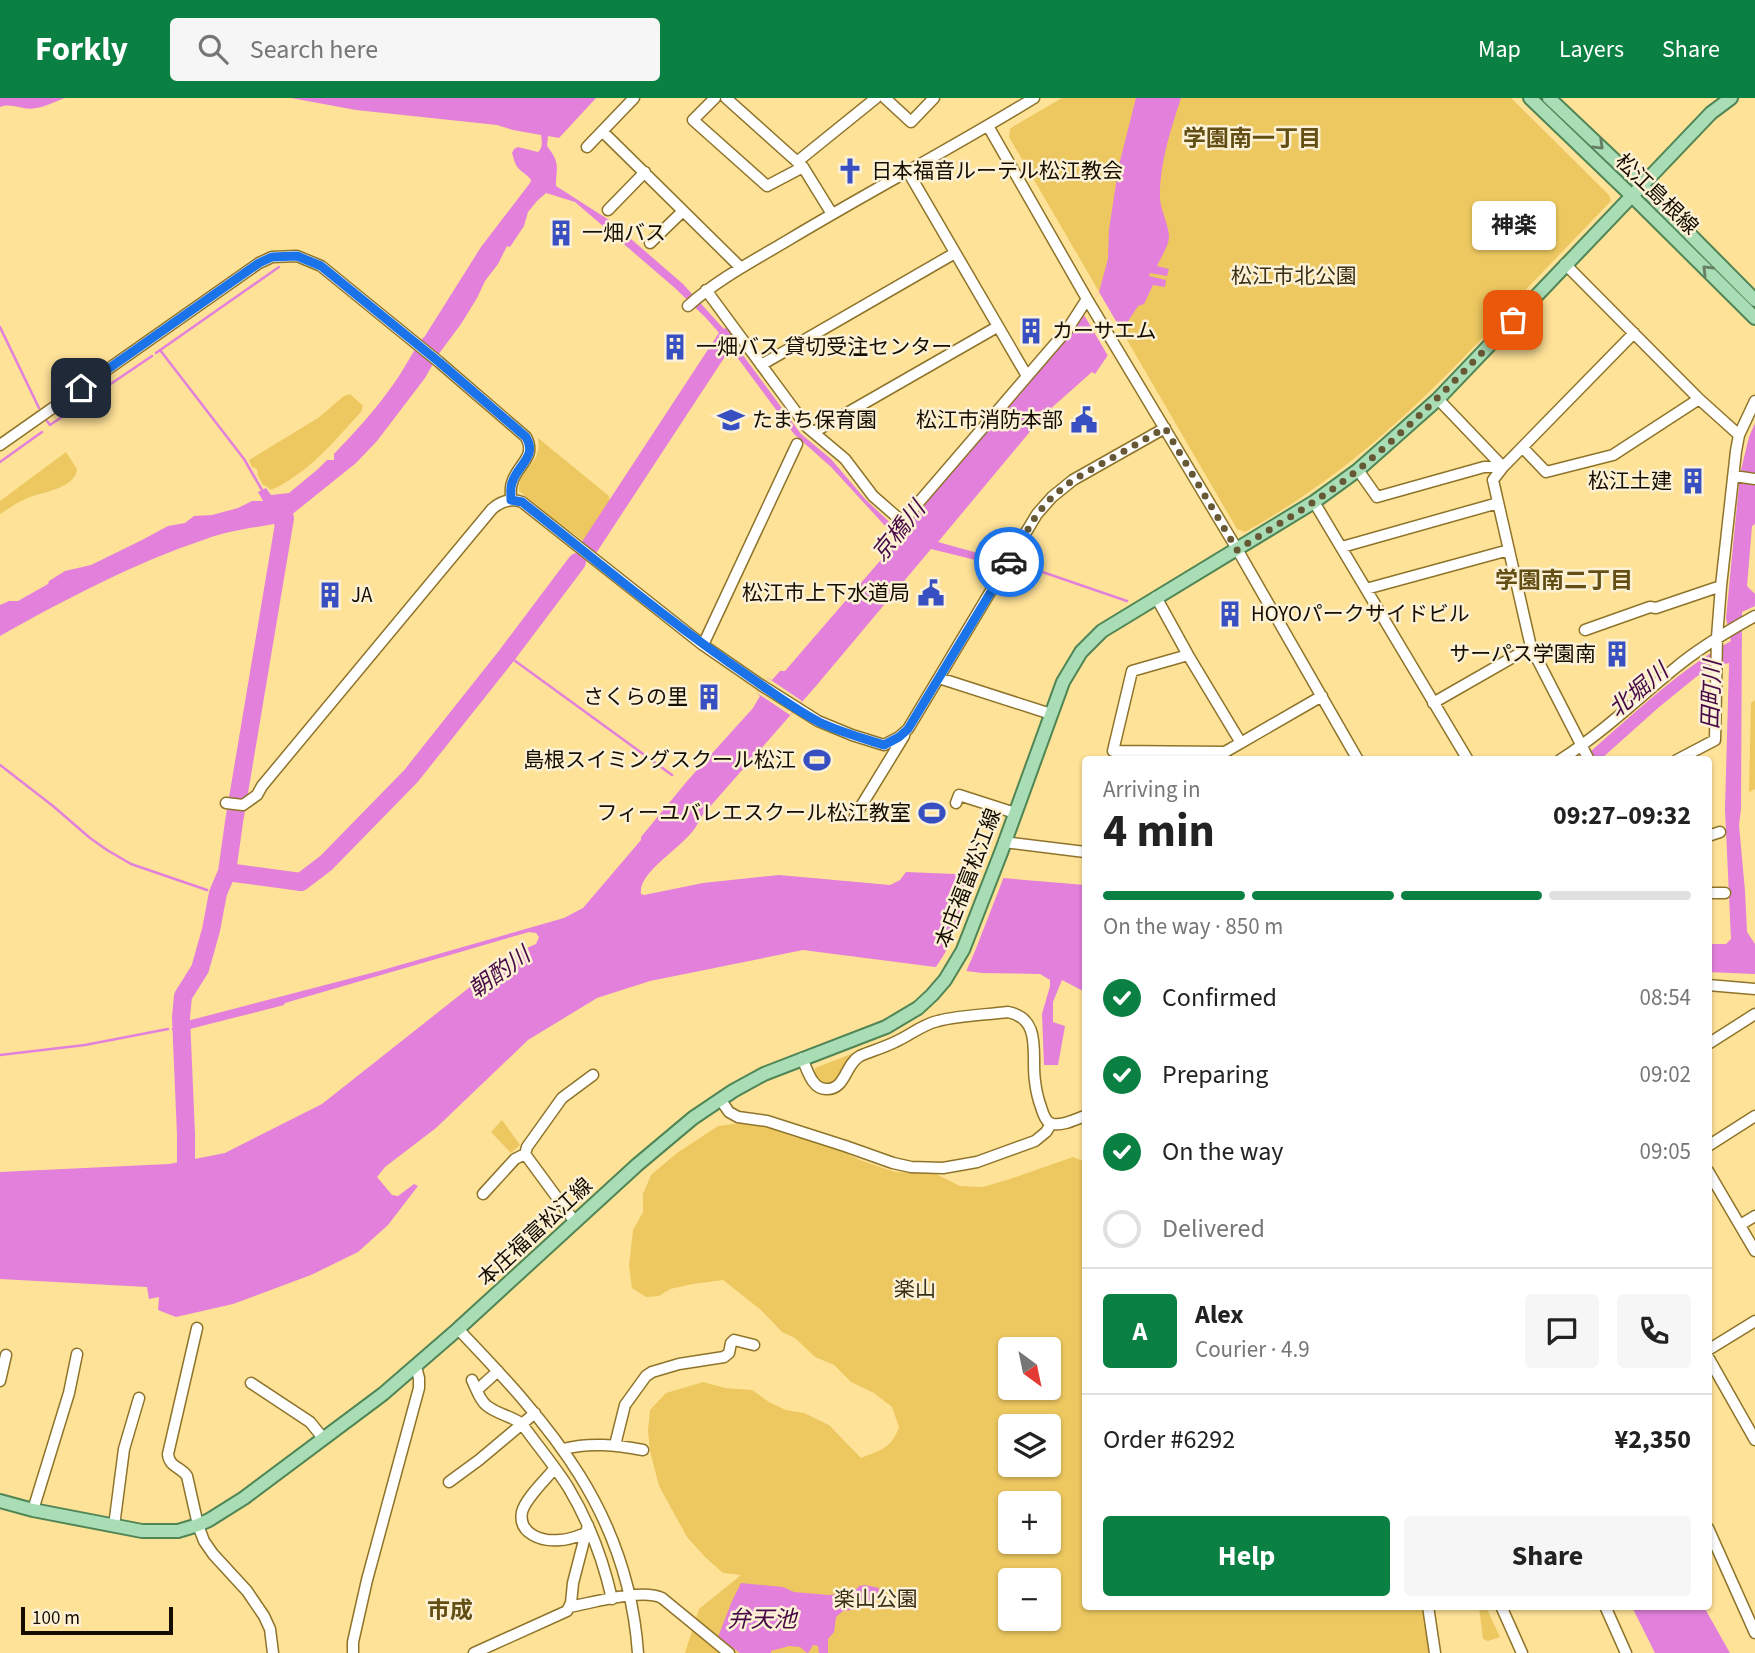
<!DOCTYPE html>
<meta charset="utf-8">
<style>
:root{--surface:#fff;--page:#f6f6f6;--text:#222;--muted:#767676;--line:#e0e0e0;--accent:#0b8043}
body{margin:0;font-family:"Source Sans 3","Noto Sans JP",sans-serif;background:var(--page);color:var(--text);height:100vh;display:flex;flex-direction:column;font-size:26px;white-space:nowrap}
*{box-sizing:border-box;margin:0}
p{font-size:23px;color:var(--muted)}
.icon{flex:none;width:38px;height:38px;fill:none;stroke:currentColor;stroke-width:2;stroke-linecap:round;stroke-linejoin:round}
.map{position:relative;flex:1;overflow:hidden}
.details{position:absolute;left:1082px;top:658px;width:630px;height:854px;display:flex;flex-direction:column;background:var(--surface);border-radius:7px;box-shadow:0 2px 5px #0004}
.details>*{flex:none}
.needle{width:46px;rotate:147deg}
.controls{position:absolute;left:998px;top:1239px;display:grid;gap:14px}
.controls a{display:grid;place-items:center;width:63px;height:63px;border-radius:7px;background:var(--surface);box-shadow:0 2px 5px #0004;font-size:35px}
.scale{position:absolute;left:21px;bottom:18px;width:152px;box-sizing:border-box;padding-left:7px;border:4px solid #150d00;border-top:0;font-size:19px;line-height:24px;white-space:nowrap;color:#150d00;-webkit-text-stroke:5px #fcf1d4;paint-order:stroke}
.pin{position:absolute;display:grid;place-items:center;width:60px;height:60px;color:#fff;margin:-30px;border-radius:14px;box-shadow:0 4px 10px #0006}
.courier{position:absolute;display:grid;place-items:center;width:70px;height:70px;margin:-35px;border:5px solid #1a73e8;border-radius:50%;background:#fff;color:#222;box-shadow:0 2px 9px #0007}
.bubble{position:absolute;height:49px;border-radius:7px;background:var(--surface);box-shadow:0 2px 5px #0004;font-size:23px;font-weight:700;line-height:49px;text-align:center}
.headline em{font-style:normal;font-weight:700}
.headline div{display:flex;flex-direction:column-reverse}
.headline{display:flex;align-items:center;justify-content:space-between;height:119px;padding:0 21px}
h1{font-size:46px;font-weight:700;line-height:52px}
.bar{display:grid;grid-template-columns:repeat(4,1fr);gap:10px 7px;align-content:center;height:84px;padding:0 21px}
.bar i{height:9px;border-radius:5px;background:var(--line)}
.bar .selected{background:var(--accent)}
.bar p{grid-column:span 4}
.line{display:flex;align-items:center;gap:18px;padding:0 21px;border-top:2px solid var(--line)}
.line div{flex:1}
.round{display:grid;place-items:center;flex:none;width:74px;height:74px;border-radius:7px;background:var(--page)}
ol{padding:0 21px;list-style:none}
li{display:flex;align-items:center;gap:21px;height:77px}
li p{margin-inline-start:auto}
li .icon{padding:7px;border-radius:50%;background:var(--accent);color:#fff;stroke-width:4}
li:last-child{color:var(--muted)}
li i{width:38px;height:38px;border:4px solid var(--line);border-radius:50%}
.button{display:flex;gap:14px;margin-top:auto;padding:14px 21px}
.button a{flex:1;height:80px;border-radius:7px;background:var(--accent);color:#fff;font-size:28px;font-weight:700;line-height:80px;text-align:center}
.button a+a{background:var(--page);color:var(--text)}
header{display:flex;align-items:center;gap:42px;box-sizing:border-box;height:98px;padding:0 35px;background:var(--accent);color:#fff}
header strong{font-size:33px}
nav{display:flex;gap:38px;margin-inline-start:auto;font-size:24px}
.search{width:490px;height:63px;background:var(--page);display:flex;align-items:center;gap:18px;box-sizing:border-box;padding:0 24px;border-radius:7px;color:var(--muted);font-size:26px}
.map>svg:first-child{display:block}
.green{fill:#edc860;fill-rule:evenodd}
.water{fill:#e280db}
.pier{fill:#fee298}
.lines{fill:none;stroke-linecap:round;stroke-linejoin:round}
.stream{stroke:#e280db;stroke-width:2.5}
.river{stroke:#e280db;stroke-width:18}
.minor-casing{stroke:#8e742a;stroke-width:13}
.major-casing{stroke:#508555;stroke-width:16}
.minor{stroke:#fff;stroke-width:10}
.major{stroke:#a9ddb5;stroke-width:12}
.oneway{stroke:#667f64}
.done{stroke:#675835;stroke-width:7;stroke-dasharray:0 12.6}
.route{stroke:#1a73e8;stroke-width:9}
.labels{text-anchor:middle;stroke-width:5;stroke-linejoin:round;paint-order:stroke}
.poi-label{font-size:21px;fill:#150d00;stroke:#fcf1d4;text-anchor:start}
.street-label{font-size:21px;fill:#150d00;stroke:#fcf1d4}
.park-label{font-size:21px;fill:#382f18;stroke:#fcf1d4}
.neighbourhood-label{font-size:23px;font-weight:bold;fill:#634f16;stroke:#fcf1d4}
.water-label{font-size:23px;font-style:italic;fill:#480a46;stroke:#fcf1d4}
</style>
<header>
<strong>Forkly</strong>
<div class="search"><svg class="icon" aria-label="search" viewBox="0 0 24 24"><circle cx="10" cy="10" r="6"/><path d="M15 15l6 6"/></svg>Search here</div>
<nav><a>Map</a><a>Layers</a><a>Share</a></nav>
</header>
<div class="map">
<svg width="1755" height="1555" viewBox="0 0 1755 1555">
<rect width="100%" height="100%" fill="#fee298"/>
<path class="green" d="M1062,0h449l98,97 2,6 -102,106 1,3c-40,40 -79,83 -122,120 -44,39 -91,73 -143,102l-8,-3 -228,-392 1,-8 4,-3z
M350,296l13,12 -2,6c-28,30 -52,61 -90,78l-5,-4 -3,-1 -5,-9 -1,-7 -5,-2 -3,-7 69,-42 26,-22z
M538,340l71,58 1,14 -24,33 -35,-26 -32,-26c0,-22 16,-24 19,-41 1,-1 0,-11 0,-12z
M66,354l11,17c-1,18 -32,23 -47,28 -11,4 -20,11 -30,17v-13z
M1755,602v89l-6,3 2,-89z
M859,953h2l-13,8 -12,21 -10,3c-8,-3 -11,-8 -11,-15z
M502,1022l18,25 -9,8 -20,-21z
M741,1025l28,5 25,9 33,7 33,16 35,12 41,2 24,12 23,1 27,-8 63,-22 12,5v444l341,1 6,46h-747l14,-44 42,-34 -18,-2 -18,-16 -18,-20 -28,-51 -9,-35 -2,-20 2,-21 16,-17 37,-11 22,6 27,2 17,12 17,8 18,3 25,12 32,33c21,-9 30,-9 38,-31l-7,-20 -18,-14 -23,-11 -17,-17 -19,-8 -20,-19 -13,-6 -21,-22 -38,-30 -30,4 -23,5 -11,7 -13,1 -14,-9 -3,-22 4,-36 10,-18v-18l8,-19 26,-22 41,-27zM1010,1251h38v39h-38zM1010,1328h38v39h-38zM1010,1405h38v39h-38zM1010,1482h38v39h-38z
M1479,1509h7l14,30 -12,4 -5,-2z"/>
<path class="water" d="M0,0h65c-9,3 -20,9 -29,10 -13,3 -24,-6 -36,-1z
M291,0h305l-37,40 -11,-2 -1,10c14,18 9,20 9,40l53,34 74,64 40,44 78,106 30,25 35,41 33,31 173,-199 27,-40 9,-33 1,-30 10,-64 17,-67h45c-10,31 -22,67 -21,101 1,12 8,24 9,37 0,10 -8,21 -12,30l12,3 -2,7 -17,-3 -1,3 17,4 -1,7 -12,-2 -9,19 -6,2 -15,23v4l-28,41 -3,-2 -44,39v6l-4,5h-6l-100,120 65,18 -3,6 -69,-17 -115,137 -116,132c-6,25 -63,51 -59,76l3,1 59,-12 76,-8 111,10 10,-5 6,-8 49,2 130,11v107l-23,-12 -9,22v20l12,4 -7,39h-14l-2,-51 8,-28v-6l-10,-6 -58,-1 -179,-23 -153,31 -53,17 -69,42 -92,88 -51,39 -8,10 15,18 6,1 16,-12 4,2 -30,39 -30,27 -47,23 -78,29 -57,13 -18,-7 1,-13 -10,2 -2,-12 -147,-8v-107l169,-8 56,-11 97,-49 172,-136 21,-15 21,-9 3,-7 -3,-4 -7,-1 -244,71 -1,2 -98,25 1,-9 192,-50 185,-53 19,-10 58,-68v-3l47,-57 65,-72 7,-12 -3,-3 11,-15 4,2 8,-9h5l113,-131 -67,-73 -37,-33 -66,-89h-3l-4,-5 -1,-6 -14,-16 -30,-29 -101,-87 -29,-9 -9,8 -9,11 -4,14 -14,21 -3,-1 -9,18 -13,17 -8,17 -16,26 -23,31 -13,23 -48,63 -21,22 -66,53 -3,22 -10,1 1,-6 -4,-9c-22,4 -46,7 -68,15 -72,24 -140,60 -206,97v-31l9,-4h9l30,-17 1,-3 16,-10 26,-6 51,-25 26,-14 17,-3 9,-7 18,-1 26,-7 14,-7h11l-5,-9 8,-4 5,7 18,-2 29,-24 9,-9h7v-6c22,-23 43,-46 61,-72 9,-12 21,-37 30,-46l56,-89 49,-64 1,-3c-3,-5 -7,-6 -11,-10 -5,-4 -6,-11 -8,-17l2,-4 4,-2 20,5c5,-4 4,-11 3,-17l-28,-5 -16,-5 -141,-15z
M1755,325v101l-3,2 -5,60 8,8v12l-13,6 -1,197 -2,16 6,66 2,41 8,12v30l-47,-2v-28h18l5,-5 -6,-130 4,-146 -17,4 -16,10 -38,31 -57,51 -18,1 8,-9c45,-39 88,-81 140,-110l-5,-23 14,-144 9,-37z
M741,1485l42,4 11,5 35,3 25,-3 5,-6 6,-1 14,3 -1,6 -4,8 -14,7 -17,2 -7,6 -2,15 -6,7v14h-9l-1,-7 -5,-1 -4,7 -2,1 -7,-6 -11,-1 -18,5v2h-31l-22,-16 14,-36z
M1632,1509h72l26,46h-75z"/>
<path class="pier" d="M1099,194l24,41 -15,23 -24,-41z
M768,580l34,23 -12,14 -33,-22z
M978,774l27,2 -30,77 -10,23 -31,-4 11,-17z"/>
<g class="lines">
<path class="stream" d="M0,229l39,81
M160,252l84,109 18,31
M156,255l123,-86
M47,323l3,4 102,-69
M0,364l42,-30
M1016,465l111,38
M507,557l165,120
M0,667l53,41 37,32 17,12 24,14 76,26
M213,793l5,2
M173,931l9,-6 4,2 4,-1
M0,957l85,-10 83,-16"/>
<path class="river" d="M590,448l137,-209
M227,774l74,10 25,-19 85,-87 96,-121 70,-93
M186,1084v-47l-5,-118 2,-21 17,-27 11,-39 7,-37 9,-21 7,-50 51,-304"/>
<g class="minor-casing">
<path id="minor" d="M715,0l-22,22 74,66 36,-19
M726,0l77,69 29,47
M885,0l26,24 23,-24
M988,28l99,173 150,250 121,211
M602,33l139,137
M587,49l47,-49
M798,63l78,-63
M907,72l120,206
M608,112l37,-38
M650,145l33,-32
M1565,166l134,135 40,36
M706,192l101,137 38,32 28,37 24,21 5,2 5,-3 160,-186 20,-31
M688,208c30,-27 67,-46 102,-67 80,-48 164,-92 244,-141
M761,267l194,-112
M1438,301l65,68
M814,334l183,-105
M0,347l259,-182 13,-6 25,-1 24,10 118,96 87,75c11,21 -9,27 -14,46 -2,5 -1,11 -1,17
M1523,350l23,24 67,-17 86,-56
M1358,372l19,27 107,-30h19
M1734,378l21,3
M1314,404l154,258
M1342,449l156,-44
M1366,491l143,-39
M1156,499l32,58 53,88
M1585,532l65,-23 6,1 65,-22
M703,547l94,-201
M1188,557l-56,16 -19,80 112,1 97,-56
M939,580l112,36
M1433,605l98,-56
M1560,662c41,-26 76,-60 114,-91 25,-21 52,-37 81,-53
M1589,662l-58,-113 -38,-167 10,-13 131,-134
M1677,662l38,-20 2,-103 4,-51 15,-135 3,-16 16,-34
M226,705l17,2 14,-10 5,-9 230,-277c9,-8 19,-11 30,-7l181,143 58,40 57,36 34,14 32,10 15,-8 9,-8 129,-215 15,-17 21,-17 92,-52
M956,705l3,-8 56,18
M855,718l49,-80
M1708,738l12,-4
M1004,744l81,10
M1708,795h17
M1708,887l47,4
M1708,946l47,-30
M802,960c5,11 10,32 25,31 19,0 18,-25 33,-33 11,-5 23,-8 35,-14 14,-6 28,-18 43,-21 23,-6 47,-6 70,-9 35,7 23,44 27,69 1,9 3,18 6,26 2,7 5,16 12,17 10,2 23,-5 32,-8
M720,1001l9,13 9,5 29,4 78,25 48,17 18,4 32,1 34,-6 58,-21 11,-9 5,-8
M1708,1048l47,-30
M525,1056l2,-7 35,-49 31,-23
M1708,1073l47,80
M483,1096l32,-35 10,-5 50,68
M1740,1127l15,-9
M197,1230l-29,126c1,13 13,13 19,22l11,49 6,16 9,13 34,37 17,25 6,13 3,24
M458,1231c93,97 170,183 180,324
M1708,1252l47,-29
M1708,1259l47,83
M472,1282c4,8 7,19 14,25 10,9 26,11 36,19 15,21 32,41 46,63 21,35 35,72 44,112
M0,1283l6,-26
M251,1285l59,39 13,16
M477,1292l21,-19
M615,1347l10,-40 21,-29 6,-4 27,-8 45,-7 5,-4 2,-10 3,-3 20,5
M563,1351c27,-7 53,-4 80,1
M555,1370c-9,11 -30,31 -33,44 -4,22 20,30 38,28 9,0 18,-4 26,-7
M449,1384l30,-22 56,-47
M33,1412l36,-117 8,-39
M114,1428l10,-77 15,-51
M1708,1430l47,105
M1428,1508l7,47
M1501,1508l21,47
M1605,1508l21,47
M569,1509c23,-4 73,-19 93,-9l67,55
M353,1555v-11l14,-62 52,-192v-10l-3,-11
M474,1555l93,-42 4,-8 2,-20 15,-58"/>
</g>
<g class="major-casing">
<path id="major" d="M1530,0l102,98 123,122
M1549,0l93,88 113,114
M0,1403l33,9 109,21h36l20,-6 11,-5 35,-22 139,-104 75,-65 179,-164 56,-47 40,-27 31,-17 122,-47 32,-19 14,-13 13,-15 18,-30 39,-100 61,-168 18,-30 21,-21 212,-129 44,-32 80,-71 273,-286 20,-15"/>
</g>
<use href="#minor" class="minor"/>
<use href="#major" class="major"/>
</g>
<defs><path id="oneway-chevron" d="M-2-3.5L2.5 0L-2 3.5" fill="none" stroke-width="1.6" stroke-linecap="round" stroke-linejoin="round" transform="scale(1.75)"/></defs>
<g class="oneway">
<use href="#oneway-chevron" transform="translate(1599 47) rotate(44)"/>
<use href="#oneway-chevron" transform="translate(1707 172) rotate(-135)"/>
</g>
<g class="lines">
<path class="done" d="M1009,464l28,-48 15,-17 21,-17 92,-52 72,122c41,-26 84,-50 122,-81 55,-45 105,-97 154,-149"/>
<path class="route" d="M81,290l178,-125 13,-6 25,-1 24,10 118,96 87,75c12,20 -9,28 -14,46 -2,5 -1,11 -1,17l11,2c75,59 147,120 225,173 23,16 47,34 72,47 21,10 43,16 65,23l15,-8 9,-8 101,-167"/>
</g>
<defs>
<g id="church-bare" transform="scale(2.1)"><path d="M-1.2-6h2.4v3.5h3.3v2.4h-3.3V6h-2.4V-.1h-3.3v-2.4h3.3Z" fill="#384fc1" stroke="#fcf1d4" stroke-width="2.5" paint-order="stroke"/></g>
<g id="building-bare" transform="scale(2.1)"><path d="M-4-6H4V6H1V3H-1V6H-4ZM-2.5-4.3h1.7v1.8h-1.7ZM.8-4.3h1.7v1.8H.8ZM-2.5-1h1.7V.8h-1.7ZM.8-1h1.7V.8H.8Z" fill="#384fc1" stroke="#fcf1d4" stroke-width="2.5" paint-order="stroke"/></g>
<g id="school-bare" transform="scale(2.1)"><path d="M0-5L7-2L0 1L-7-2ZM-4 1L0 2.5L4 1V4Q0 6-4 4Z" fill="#384fc1" stroke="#fcf1d4" stroke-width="2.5" paint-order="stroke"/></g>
<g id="civic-bare" transform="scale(2.1)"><path d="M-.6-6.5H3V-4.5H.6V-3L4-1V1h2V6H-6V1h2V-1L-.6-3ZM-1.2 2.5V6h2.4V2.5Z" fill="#384fc1" stroke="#fcf1d4" stroke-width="2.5" paint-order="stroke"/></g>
<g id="stadium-bare" transform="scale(2.1)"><path d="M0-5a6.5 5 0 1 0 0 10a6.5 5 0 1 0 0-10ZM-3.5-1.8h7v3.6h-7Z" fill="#384fc1" stroke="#fcf1d4" stroke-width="2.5" paint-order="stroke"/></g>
</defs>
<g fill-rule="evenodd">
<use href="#church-bare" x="850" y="73"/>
<use href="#building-bare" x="561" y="135"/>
<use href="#building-bare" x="1031" y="233"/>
<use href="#building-bare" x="675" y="249"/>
<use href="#school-bare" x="731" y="322"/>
<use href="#civic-bare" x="1084" y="322"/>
<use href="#building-bare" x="1693" y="383"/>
<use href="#civic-bare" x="931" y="495"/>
<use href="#building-bare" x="330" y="497"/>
<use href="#building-bare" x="1230" y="516"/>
<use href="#building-bare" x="1617" y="556"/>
<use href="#building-bare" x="709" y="599"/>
<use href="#stadium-bare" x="817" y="662"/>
<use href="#stadium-bare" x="932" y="715"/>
</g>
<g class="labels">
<g class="poi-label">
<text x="871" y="80">日本福音ルーテル松江教会</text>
<text x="582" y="142">一畑バス</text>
<text x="1052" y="240">カーサエム</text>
<text x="696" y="256">一畑バス 貸切受注センター</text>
<text x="752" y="329">たまち保育園</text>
<text x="1063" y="329" text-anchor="end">松江市消防本部</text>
<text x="1672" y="390" text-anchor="end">松江土建</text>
<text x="910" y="502" text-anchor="end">松江市上下水道局</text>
<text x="351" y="504">JA</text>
<text x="1251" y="523">HOYOパークサイドビル</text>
<text x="1596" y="563" text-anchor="end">サーパス学園南</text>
<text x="688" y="606" text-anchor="end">さくらの里</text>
<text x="796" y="669" text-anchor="end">島根スイミングスクール松江</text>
<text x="911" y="722" text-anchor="end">フィーユバレエスクール松江教室</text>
</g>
<g class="street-label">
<text transform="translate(1657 96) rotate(44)" y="7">松江島根線</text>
<text transform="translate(968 780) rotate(-69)" y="7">本庄福富松江線</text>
<text transform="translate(535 1134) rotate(-43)" y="7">本庄福富松江線</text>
</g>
<g class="park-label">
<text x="1294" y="185">松江市北公園</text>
<text x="915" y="1198">楽山</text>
<text x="876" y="1508">楽山公園</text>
</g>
<g class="neighbourhood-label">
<text x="1252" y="48">学園南一丁目</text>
<text x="1564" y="490">学園南二丁目</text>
<text x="450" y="1520">市成</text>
</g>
<g class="water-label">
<text transform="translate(898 433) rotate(-51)" y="8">京橋川</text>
<text transform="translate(1638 592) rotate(-40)" y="8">北堀川</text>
<text transform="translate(1711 597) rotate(-88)" y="8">田町川</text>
<text transform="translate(499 874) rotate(-36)" y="8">朝酌川</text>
<text x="762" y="1529">弁天池</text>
</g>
</g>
</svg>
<div class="controls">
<a><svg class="needle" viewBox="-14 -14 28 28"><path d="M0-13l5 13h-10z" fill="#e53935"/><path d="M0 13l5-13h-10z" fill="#767676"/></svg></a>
<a><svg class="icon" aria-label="layers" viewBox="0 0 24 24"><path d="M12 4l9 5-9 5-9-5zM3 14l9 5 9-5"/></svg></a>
<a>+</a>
<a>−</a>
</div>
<div class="scale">100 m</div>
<div class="pin" style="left:1513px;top:222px;background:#ea580c"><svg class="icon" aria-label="bag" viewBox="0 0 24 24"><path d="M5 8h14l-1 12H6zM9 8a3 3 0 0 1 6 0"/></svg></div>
<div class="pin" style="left:81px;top:290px;background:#1f2937"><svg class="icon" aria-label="home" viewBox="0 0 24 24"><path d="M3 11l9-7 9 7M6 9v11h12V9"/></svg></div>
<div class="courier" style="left:1009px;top:464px"><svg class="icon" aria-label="car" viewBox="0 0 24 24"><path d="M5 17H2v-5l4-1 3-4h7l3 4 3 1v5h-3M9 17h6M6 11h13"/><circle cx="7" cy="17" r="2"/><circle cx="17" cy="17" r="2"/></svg></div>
<div class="bubble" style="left:1472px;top:103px;width:84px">神楽</div>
<section class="details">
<div class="headline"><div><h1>4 min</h1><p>Arriving in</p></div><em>09:27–09:32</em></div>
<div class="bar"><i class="selected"></i><i class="selected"></i><i class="selected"></i><i></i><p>On the way · 850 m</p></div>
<ol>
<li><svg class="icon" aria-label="check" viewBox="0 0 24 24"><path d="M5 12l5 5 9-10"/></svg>Confirmed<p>08:54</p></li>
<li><svg class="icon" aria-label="check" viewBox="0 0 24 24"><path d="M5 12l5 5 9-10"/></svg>Preparing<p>09:02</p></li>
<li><svg class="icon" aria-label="check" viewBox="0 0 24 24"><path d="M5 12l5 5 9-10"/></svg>On the way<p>09:05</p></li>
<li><i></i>Delivered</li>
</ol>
<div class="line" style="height:126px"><b class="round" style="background:var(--accent);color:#fff">A</b><div><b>Alex</b><p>Courier · 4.9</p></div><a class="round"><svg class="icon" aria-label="chat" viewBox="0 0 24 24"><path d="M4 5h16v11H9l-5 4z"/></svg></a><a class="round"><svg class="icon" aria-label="phone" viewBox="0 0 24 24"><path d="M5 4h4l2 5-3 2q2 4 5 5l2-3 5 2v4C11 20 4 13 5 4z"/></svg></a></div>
<div class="line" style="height:91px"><div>Order #6292</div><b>¥2,350</b></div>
<div class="button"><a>Help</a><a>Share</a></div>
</section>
</div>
